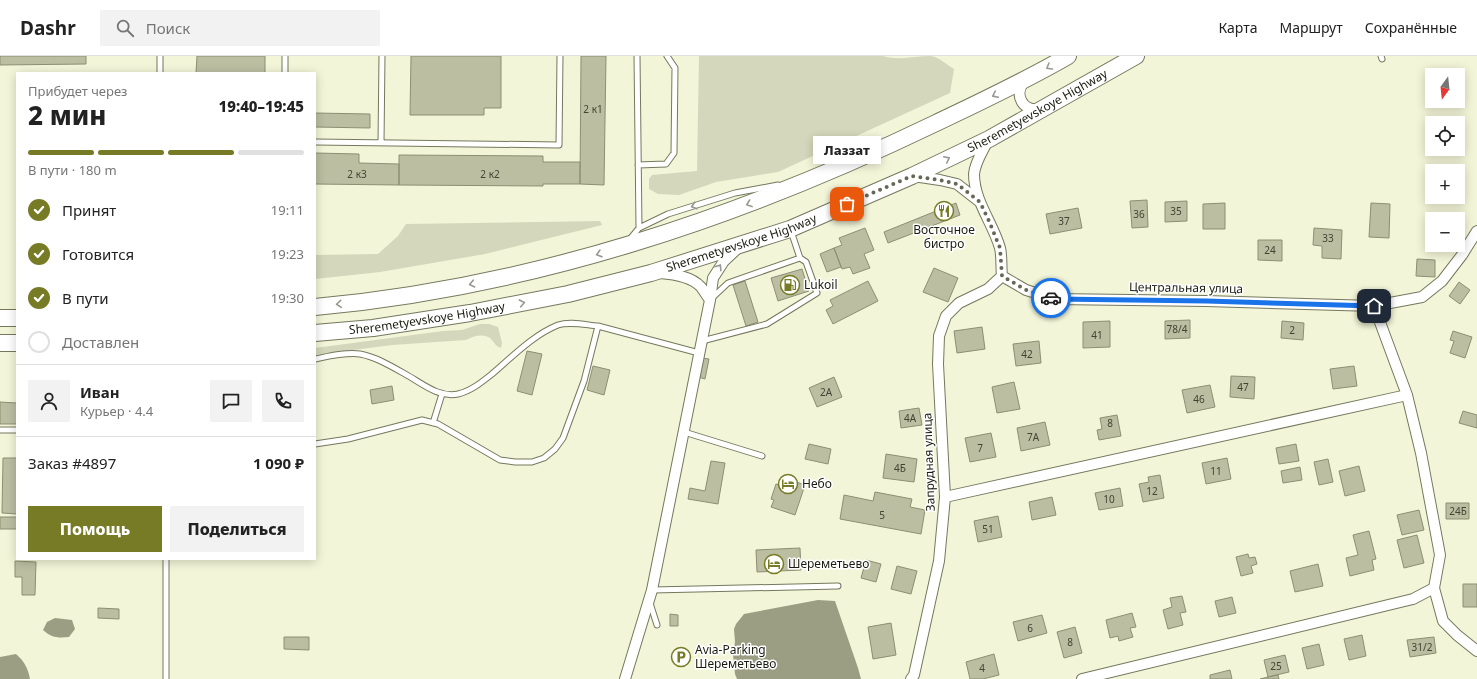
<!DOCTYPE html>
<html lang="ru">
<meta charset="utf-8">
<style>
:root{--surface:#fff;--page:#f2f2f2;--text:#222;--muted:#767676;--line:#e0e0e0;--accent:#777b25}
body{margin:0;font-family:"Noto Sans",sans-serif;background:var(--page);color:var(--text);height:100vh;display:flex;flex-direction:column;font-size:15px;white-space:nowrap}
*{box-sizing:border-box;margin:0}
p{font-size:13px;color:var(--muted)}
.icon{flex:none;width:22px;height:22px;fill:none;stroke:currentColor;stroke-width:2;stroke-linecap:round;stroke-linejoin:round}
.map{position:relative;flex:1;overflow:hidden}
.sheet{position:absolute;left:16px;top:16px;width:300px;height:488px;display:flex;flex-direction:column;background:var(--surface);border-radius:0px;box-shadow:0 2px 10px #0003}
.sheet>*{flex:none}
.needle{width:26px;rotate:195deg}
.controls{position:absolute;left:1425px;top:12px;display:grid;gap:8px}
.controls a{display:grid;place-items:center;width:40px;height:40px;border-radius:0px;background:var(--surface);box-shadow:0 2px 10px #0003;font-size:20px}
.pin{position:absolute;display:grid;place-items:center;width:34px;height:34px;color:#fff;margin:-17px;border-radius:8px;box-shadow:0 2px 6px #0006}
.courier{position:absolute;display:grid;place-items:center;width:40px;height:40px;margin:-20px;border:3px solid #1a73e8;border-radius:50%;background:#fff;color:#222;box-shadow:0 1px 5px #0007}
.bubble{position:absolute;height:28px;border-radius:0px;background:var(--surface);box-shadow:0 2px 10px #0003;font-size:13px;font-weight:800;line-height:28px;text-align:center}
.overview em{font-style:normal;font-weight:800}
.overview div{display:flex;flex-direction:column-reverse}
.overview{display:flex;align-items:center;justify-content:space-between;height:68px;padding:0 12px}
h1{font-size:26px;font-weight:800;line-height:30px}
.bar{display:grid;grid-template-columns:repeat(4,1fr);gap:6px 4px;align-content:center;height:48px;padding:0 12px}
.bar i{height:5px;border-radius:3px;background:var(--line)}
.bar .selected{background:var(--accent)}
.bar p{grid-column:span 4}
.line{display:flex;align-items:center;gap:10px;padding:0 12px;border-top:1px solid var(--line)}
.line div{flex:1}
.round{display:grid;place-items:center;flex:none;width:42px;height:42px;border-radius:0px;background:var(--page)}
ol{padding:0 12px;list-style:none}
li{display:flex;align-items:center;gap:12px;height:44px}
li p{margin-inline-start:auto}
li .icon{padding:4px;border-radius:50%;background:var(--accent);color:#fff;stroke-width:4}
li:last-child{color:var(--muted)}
li i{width:22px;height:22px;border:2px solid var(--line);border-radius:50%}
.cta{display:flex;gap:8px;margin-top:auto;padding:8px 12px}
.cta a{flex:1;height:46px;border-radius:0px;background:var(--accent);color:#fff;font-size:16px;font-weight:800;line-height:46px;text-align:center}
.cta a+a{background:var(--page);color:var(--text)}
header{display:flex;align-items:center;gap:24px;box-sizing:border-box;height:56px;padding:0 20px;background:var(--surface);border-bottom:1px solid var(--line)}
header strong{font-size:19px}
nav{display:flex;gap:22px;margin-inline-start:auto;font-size:14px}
.search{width:280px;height:36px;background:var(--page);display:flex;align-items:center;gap:10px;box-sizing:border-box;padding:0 14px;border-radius:0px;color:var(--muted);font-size:15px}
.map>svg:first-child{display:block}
.green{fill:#d4d7bb}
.water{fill:#9b9e82}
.building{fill:#bbbea1;stroke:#8c8f73}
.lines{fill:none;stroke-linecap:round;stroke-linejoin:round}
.service-casing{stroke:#75785d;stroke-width:7}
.minor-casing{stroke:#75785d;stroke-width:12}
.primary-casing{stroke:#75785d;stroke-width:18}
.service{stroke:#fff;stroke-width:5}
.minor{stroke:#fff;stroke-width:10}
.primary{stroke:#fff;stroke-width:16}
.oneway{stroke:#989893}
.done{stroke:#666756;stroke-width:4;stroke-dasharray:0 7.2}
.route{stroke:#1a73e8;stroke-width:5}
.labels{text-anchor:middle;stroke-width:3;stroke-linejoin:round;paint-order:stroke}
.number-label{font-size:10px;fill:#424434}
.street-label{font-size:12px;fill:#1a1b10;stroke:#fff}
.poi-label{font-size:12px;fill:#1a1b10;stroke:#fff;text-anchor:start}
</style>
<header>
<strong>Dashr</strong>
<div class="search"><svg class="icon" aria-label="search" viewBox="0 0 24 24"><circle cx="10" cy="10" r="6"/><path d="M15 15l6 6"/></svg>Поиск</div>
<nav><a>Карта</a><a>Маршрут</a><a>Сохранённые</a></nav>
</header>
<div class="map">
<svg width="1477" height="623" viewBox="0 0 1477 623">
<rect width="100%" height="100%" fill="#f2f5d7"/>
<path class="green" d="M699,0h184c16,5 32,0 48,0 8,1 16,9 23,13l-4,24 -172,79 -62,10 -37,13 -21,-1 -9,-5v-10l3,-4 45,-4z
M600,165l2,4 -117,29 -105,18 -65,7v-24l63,-1 20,-18 8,-12z
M480,268h9l9,3 4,16 -1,5c-6,-2 -6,-5 -10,-9 -7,-6 -17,-3 -25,1l-74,5 -77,10v-7l128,-17 19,-1z"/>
<path class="water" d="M818,544l17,1 23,67 3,11h-124l-2,-5 -2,-20 2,-12 -1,-13 2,-5 8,-10z
M55,562l17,2 3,9 -6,8c-11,1 -17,1 -26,-7l4,-8z
M16,598c8,7 12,14 14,25h-30v-22z"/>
<path class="building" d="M0,0h86v8l-86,1z
M197,0h68v17h-69z
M411,0h90v52h-17v7h-74z
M581,0h25l-2,129 -24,-1z
M315,57l55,1v14l-55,-1z
M315,97l44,1v9l40,1v21l-84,-1z
M399,99l144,1v6h37v22h-37v2l-144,-1z
M1147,144l1,27 -16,1 -2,-27z
M1187,145v20l-22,1v-20z
M956,147l4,12 -72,28 -4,-11z
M1225,147v26h-22v-25z
M1371,147l19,1 -1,34 -20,-1z
M1078,152l4,20 -32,6 -4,-20z
M865,172l9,22 -10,4 6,14 -17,6 -3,-7 -8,2 -8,-21 8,-3 -3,-7z
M1314,172l28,2 -1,29 -19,-1v-12l-9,-1z
M1258,184h24v21l-24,-1z
M834,192l7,19 -14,5 -7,-18z
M1417,203l18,1v17l-19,-1z
M934,212l24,10 -10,24 -25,-10z
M802,213l7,22 -31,10 -7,-23z
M745,225l13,41 -12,4 -13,-41z
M868,225l10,20 -45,23 -7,-14 7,-4 -3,-6z
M1459,226l11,8 -10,14 -11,-8z
M1190,264v18l-25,1v-18z
M1110,265v26l-27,1v-26z
M1282,265l22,2 -1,17 -22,-2z
M982,271l3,22 -28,4 -3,-22z
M1453,275l19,6 -7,21 -15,-5 4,-12 -4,-1z
M1039,285l2,22 -25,3 -3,-22z
M527,295l15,3 -10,41 -15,-4z
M702,302l7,1 -4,20 -7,-2z
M593,310l17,4 -6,25 -17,-5z
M1354,310l3,20 -24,3 -3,-20z
M1231,320l24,1 -1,22 -24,-2z
M834,321l8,20 -25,10 -8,-19z
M1014,326l6,27 -23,4 -5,-26z
M1210,329l5,22 -28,6 -5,-23z
M392,330l2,14 -22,4 -2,-14z
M0,346l17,1v21h-17z
M919,352l3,17 -21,3 -2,-17z
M1463,355l14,4v13l-18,-5z
M1117,359l4,21 -22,4 -2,-10 5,-1 -2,-11z
M1045,366l5,23 -29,6 -4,-23z
M991,377l5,24 -26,5 -5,-24z
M809,388l22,5 -3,15 -23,-5z
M1296,388l3,17 -20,3 -3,-16z
M886,398l31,5 -3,23 -31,-4z
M3,402h14v56l-15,-1z
M1227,402l4,21 -25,5 -4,-21z
M1328,403l5,23 -14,3 -5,-23z
M711,405l14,2 -7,41 -30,-5 2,-11 15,3z
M1359,410l6,25 -20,5 -6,-25z
M1300,411l2,13 -19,3 -2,-12z
M1160,419l4,23 -21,4 -4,-18 10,-2 -1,-5z
M782,421l23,8 -10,30 -24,-8 3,-7 -3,-1 5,-15 3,1z
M1120,432l3,18 -24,4 -4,-17z
M875,436l37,7 -2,8 15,3 -4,24 -81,-15 4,-24 29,6z
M1052,441l4,18 -24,5 -3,-18z
M1446,447h23v16h-23z
M1419,454l5,20 -22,5 -5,-20z
M998,460l4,21 -24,5 -4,-21z
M0,461h17v12h-17z
M1369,475l7,28 -4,1 2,10 -24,6 -4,-18 12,-3 -5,-20z
M1417,479l7,28 -20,5 -7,-28z
M800,492l1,22 -44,2 -1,-22z
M1248,498l1,4 6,-1 2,7 -6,2 2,7 -12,3 -5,-19z
M866,504l15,4 -5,18 -15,-4z
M15,505l21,1 -1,33h-13v-18h-7z
M1318,508l5,22 -28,6 -5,-21z
M897,510l20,5 -6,23 -20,-5z
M1463,528h14v23h-14z
M1182,540l4,16 -6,1 3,12 -15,4 -5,-19 9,-3 -2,-9z
M1232,541l4,16 -17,4 -4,-16z
M98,552l21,1v10l-21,-1z
M1132,557l4,14 -6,1 3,9 -14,4 -1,-5 -8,2 -4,-18z
M670,558l8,1v11h-8z
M1042,559l5,18 -29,8 -5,-19z
M891,567l5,32 -23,4 -5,-32z
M1075,571l7,26 -18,5 -7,-26z
M1362,579l4,21 -17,4 -5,-21z
M284,581h25v13l-25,-1z
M1434,581l2,16 -26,4 -3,-17z
M1319,588l5,21 -17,4 -5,-21z
M994,598l5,21 -16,4h-13l-4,-17z
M1285,599l4,17 -21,5 -4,-17z
M1230,614l2,9h-22v-4z
M1278,619l1,4h-19l8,-2z"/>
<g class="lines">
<g class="service-casing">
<path id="service" d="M160,0v17
M637,0l2,172
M1381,0l1,3
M285,17v-17
M315,86l244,3 1,-89
M381,87l1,-87
M638,109l28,-1 8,-11 1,-85 -8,-12
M630,183l9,-11 29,-14 67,-21 43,-8
M712,242l16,-15 72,-25 -9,-27
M702,285l65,-17 50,-31 -11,-31 -6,-4
M315,303c15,-3 31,-7 45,-5 16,3 31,12 45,20 17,9 33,24 53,20 13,-3 24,-12 34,-20 20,-17 41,-39 66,-49 12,-4 28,0 40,1
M433,367l9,-29
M0,374h17
M684,376l78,24
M315,388l33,-5 74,-19 16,4 62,36 15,2h17l12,-4 11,-9 8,-11 21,-57 14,-55 101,27
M166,503v120
M652,534l186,-4
M650,547l7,22"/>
</g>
<g class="minor-casing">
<path id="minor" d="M1025,25c-13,13 -1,33 16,27
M988,84c-5,11 -13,22 -14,34 0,27 19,49 26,74 2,8 1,19 2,28
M913,120l27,4 17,4 23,18
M660,217c13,1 31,3 41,14 3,4 6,9 9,13
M1002,220l24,14 29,9 151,2 168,5 48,-9 20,-16 20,-26 15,-24
M945,441l462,-102
M1434,532l9,33 14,14 20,16
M625,623l27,-89 58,-290 3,-22 11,-17 14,-13
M911,623l3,-4 25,-114 6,-64 -7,-133 1,-28 7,-20 13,-13 29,-14 14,-13
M1082,623l331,-80 21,-11 6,-33 -19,-102 -14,-58 -33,-89"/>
</g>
<g class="primary-casing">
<g id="primary">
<path d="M315,251c218,-20 424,-89 621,-184 44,-21 89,-42 132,-67"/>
<path d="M0,262h17"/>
<path id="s1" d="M315,277l58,-5 97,-15 98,-19 83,-21 139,-44 122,-53 77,-37 147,-83"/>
<path d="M0,287h17"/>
</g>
</g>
<use href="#service" class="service"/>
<use href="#minor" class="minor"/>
<use href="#primary" class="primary"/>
</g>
<defs><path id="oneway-chevron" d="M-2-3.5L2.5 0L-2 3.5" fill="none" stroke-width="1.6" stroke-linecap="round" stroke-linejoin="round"/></defs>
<g class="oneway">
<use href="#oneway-chevron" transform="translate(1049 11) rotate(150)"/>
<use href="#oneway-chevron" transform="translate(995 39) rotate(154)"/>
<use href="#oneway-chevron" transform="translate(947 103) rotate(-26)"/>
<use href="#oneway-chevron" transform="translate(749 148) rotate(160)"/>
<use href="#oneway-chevron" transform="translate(694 150) rotate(163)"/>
<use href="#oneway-chevron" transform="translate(599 198) rotate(164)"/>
<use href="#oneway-chevron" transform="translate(719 211) rotate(-57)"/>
<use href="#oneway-chevron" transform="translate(472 228) rotate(168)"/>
<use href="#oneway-chevron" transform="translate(522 247) rotate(-11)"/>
<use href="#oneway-chevron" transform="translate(339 248) rotate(175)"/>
</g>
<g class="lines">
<path class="done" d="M847,148l65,-28 28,4 17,4 23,18 9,19 11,27 2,28 24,14 25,8"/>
<path class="route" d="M1051,242l4,1 151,2 168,5"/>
</g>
<defs>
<g id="restaurant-ring" transform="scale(1)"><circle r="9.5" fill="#fff" stroke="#777b25" stroke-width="1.5"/><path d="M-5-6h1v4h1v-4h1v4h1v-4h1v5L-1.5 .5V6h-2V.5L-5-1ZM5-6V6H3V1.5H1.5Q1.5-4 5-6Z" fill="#777b25"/></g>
<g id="fuel-ring" transform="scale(1)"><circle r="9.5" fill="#fff" stroke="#777b25" stroke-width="1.5"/><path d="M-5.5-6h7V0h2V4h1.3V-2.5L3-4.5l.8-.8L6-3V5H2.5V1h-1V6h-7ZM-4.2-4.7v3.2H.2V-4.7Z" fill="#777b25"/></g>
<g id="hotel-ring" transform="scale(1)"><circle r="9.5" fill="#fff" stroke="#777b25" stroke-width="1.5"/><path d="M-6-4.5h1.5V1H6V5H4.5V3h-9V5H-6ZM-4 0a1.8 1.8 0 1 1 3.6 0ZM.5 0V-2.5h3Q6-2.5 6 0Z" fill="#777b25"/></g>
<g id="parking-ring" transform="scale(1)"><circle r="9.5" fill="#fff" stroke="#777b25" stroke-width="1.5"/><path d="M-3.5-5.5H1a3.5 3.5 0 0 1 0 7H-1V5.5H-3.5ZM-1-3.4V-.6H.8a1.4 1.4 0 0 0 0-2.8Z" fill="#777b25"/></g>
</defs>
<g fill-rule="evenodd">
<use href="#restaurant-ring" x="944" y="155"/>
<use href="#fuel-ring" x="790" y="229"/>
<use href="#hotel-ring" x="788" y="428"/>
<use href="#hotel-ring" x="774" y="508"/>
<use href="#parking-ring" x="681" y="601"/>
</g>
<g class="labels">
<g class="number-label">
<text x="593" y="57">2 к1</text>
<text x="357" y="122">2 к3</text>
<text x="490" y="122">2 к2</text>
<text x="1176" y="159">35</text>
<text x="1139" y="162">36</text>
<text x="1064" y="169">37</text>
<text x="1328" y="186">33</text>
<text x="1270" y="198">24</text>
<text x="1177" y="277">78/4</text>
<text x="1292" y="278">2</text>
<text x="1097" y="283">41</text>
<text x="1027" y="302">42</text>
<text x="1243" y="335">47</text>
<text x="826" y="340">2А</text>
<text x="1199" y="347">46</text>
<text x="910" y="366">4А</text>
<text x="1110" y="371">8</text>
<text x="1033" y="385">7А</text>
<text x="980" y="396">7</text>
<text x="900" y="416">4Б</text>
<text x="1216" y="419">11</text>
<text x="1152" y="439">12</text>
<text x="1109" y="447">10</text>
<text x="1458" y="459">24Б</text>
<text x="882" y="463">5</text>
<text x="988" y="477">51</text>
<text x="1030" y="576">6</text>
<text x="1070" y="590">8</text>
<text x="1422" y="595">31/2</text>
<text x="1276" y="614">25</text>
<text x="982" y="616">4</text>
</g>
<g class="street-label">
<text dy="4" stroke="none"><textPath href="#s1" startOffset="762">Sheremetyevskoye Highway</textPath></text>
<text dy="4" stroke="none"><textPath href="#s1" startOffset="437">Sheremetyevskoye Highway</textPath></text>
<text transform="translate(1186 232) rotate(1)" y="4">Центральная улица</text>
<text dy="4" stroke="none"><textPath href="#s1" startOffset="113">Sheremetyevskoye Highway</textPath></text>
<text transform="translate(929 406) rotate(-92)" y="4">Запрудная улица</text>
</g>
<g class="poi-label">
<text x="944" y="178" text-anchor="middle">Восточное<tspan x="944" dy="14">бистро</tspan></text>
<text x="804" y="233">Lukoil</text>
<text x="802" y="432">Небо</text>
<text x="788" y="512">Шереметьево</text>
<text x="695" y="598">Avia-Parking<tspan x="695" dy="14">Шереметьево</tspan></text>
</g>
</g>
</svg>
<div class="controls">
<a><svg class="needle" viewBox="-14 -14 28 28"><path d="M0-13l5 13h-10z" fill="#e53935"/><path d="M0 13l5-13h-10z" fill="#767676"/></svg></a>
<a><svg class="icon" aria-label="locate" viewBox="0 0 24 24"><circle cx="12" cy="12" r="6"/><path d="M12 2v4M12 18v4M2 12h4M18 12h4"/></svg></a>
<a>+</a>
<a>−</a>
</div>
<div class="pin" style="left:847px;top:148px;background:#ea580c"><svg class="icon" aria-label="bag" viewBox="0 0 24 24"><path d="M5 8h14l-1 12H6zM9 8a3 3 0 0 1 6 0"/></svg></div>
<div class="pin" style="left:1374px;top:250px;background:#1f2937"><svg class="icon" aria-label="home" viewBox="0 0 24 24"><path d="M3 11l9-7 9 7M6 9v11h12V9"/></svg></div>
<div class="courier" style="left:1051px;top:242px"><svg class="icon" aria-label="car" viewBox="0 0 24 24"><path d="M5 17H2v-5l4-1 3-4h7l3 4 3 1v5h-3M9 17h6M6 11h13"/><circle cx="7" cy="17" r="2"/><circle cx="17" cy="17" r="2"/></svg></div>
<div class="bubble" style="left:813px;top:80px;width:68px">Лаззат</div>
<section class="sheet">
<div class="overview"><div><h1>2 мин</h1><p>Прибудет через</p></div><em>19:40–19:45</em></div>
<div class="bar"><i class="selected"></i><i class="selected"></i><i class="selected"></i><i></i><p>В пути · 180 m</p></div>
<ol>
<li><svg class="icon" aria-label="check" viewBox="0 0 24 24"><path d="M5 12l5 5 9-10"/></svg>Принят<p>19:11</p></li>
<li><svg class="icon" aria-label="check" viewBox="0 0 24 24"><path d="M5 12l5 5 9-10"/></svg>Готовится<p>19:23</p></li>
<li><svg class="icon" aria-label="check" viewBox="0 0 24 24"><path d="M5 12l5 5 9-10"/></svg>В пути<p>19:30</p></li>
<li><i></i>Доставлен</li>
</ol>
<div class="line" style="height:72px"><a class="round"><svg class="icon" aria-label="person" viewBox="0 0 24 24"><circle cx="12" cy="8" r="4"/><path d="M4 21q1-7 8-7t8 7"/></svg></a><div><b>Иван</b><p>Курьер · 4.4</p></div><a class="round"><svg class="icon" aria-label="chat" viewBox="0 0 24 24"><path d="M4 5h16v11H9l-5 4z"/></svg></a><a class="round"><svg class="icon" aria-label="phone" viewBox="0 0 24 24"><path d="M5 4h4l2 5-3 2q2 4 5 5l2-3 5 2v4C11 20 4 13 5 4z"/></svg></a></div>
<div class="line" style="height:52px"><div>Заказ #4897</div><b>1 090 ₽</b></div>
<div class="cta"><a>Помощь</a><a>Поделиться</a></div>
</section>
</div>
